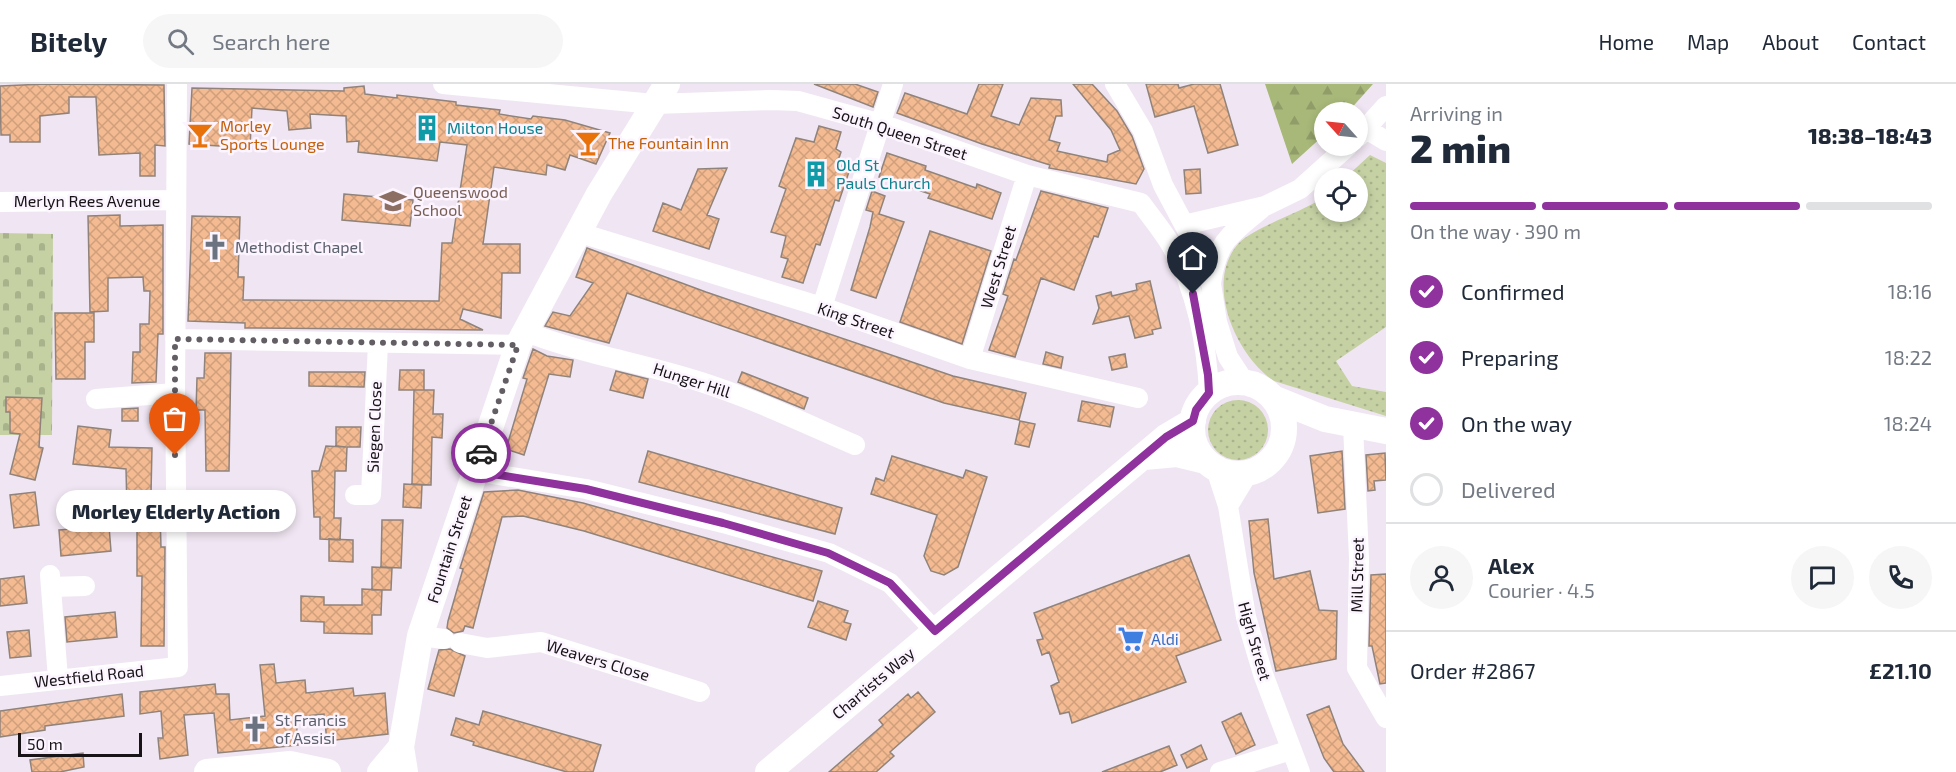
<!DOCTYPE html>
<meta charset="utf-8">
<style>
:root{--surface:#fff;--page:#f6f6f7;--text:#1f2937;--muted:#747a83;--line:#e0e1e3;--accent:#8f329d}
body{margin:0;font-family:"Exo 2",sans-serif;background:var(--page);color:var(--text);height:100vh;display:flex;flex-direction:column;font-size:22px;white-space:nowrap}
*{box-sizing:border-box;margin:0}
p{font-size:20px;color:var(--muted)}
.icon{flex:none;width:33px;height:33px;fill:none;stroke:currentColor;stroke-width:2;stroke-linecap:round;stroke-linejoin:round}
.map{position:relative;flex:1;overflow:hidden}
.sheet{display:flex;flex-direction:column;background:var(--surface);width:570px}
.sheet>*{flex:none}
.needle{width:39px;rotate:297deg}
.tools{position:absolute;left:1314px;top:18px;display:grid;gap:12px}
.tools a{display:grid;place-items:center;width:54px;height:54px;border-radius:50%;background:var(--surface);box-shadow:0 3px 9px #0003;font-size:30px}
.scale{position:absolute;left:18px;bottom:15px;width:124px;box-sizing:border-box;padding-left:6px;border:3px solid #171317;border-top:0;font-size:16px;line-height:21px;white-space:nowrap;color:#171317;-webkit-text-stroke:4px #fcf4fe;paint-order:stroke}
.pin{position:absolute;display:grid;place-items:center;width:51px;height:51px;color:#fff;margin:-62px -26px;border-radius:50% 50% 50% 0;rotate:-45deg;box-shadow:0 0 6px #0007}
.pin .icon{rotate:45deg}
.courier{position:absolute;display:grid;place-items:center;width:60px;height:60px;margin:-30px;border:4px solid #8f329d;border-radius:50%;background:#fff;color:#222;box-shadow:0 2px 8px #0007}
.bubble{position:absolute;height:42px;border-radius:21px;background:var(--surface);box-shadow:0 3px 9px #0003;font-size:20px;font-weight:800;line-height:42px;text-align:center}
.overview em{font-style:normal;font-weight:800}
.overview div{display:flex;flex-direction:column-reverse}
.overview{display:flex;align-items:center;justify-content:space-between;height:102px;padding:0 24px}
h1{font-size:39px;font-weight:800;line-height:45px}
.bar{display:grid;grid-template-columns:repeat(4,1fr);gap:9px 6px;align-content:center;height:72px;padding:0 24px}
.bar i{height:8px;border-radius:4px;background:var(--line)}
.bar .on{background:var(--accent)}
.bar p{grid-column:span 4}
.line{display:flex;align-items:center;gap:15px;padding:0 24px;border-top:2px solid var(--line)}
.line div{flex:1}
.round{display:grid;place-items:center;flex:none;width:63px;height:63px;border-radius:32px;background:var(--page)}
ol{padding:0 24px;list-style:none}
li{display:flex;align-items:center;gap:18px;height:66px}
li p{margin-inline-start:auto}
li .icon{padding:6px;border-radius:50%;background:var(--accent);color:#fff;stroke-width:4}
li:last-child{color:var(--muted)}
li i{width:33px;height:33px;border:3px solid var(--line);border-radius:50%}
header{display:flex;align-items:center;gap:36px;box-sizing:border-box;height:84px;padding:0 30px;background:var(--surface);border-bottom:2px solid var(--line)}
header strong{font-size:28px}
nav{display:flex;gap:33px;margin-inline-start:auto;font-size:21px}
.search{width:420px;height:54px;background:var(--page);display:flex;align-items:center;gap:15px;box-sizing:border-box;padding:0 21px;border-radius:33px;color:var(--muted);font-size:22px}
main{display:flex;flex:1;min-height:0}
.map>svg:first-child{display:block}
.grass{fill:url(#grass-dots)}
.forest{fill:url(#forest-firs)}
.cemetery{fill:url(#cemetery-stones)}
.building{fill:url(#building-cross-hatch);stroke:#90837b;stroke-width:1.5}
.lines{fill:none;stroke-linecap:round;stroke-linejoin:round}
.minor{stroke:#fff;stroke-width:20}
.major{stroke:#fff;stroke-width:26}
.done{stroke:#635d64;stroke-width:6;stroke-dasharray:0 10.8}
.route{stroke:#8f329d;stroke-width:8}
.labels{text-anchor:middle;stroke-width:5;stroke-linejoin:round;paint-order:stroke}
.food-label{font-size:16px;fill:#c56008;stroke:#fcf4fe;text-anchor:start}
.culture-label{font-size:16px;fill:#0d838f;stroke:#fcf4fe;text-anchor:start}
.street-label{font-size:16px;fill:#171317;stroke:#fcf4fe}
.education-label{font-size:16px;fill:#785e54;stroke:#fcf4fe;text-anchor:start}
.worship-label{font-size:16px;fill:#5b616d;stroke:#fcf4fe;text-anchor:start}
.shop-label{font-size:16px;fill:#366cbe;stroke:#fcf4fe;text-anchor:start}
</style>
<header>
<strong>Bitely</strong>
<div class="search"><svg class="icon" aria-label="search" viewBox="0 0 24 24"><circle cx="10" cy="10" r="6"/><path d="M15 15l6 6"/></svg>Search here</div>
<nav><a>Home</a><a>Map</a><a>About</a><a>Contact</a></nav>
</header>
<main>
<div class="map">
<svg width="1386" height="688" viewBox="0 0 1386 688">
<defs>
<pattern id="grass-dots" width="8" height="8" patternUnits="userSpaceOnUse" patternTransform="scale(1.5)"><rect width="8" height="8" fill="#c5d1a3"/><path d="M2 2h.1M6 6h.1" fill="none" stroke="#a8b38c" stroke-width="1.8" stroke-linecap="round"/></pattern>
<pattern id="forest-firs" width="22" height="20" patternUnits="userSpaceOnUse" patternTransform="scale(1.5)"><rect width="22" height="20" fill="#a8b879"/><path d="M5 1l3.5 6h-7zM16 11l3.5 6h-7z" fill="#909d68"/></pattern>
<pattern id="cemetery-stones" width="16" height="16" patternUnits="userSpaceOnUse" patternTransform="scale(1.5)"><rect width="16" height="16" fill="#c5d1a3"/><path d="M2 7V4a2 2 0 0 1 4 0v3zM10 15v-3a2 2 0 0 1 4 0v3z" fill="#a8b38c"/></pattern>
<pattern id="building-cross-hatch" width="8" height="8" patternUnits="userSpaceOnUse" patternTransform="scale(1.5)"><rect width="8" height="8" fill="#f4ba91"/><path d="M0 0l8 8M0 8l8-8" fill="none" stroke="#d09f7c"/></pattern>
</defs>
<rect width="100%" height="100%" fill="#f0e6f3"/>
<path class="grass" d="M1370,71l16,8v164l-50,34 16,25 34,6v24l-112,-35c-38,-25 -71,-99 -35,-138 17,-17 62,-30 85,-46v15h34v-34h-13z
M1208 346a30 30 0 1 1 60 0a30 30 0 1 1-60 0Z"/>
<path class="forest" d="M1265,0h108l-25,28h-24v23l-32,29z"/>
<path class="cemetery" d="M0,149l53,1 -1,201h-52z"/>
<path class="building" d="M45,0l119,1 1,61 -10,-1v31h-15v-23l-41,2 -3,-58h-27v16l-29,3v26h-30v-7h-9l-1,-49z
M814,0h41l23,8 -5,15z
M979,0h24l-12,32 28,9 12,-27 30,2 1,16h-6l-7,24 11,3 -3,8 50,11 1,-7 12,-5 -9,-20 -38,-46h19l25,27 15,25 12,33 -8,15 -87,-16 1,-3 -68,-21 -85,-31 8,-20 62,21z
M1146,0h32l1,4 15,-4h26l18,61 -30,8 -14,-47 -39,11z
M364,2l1,8 32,4v-3l59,7v3l44,5 -1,4 32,5 2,-3 32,4 45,13 -14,31 -26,-9 -5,15 -18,-5 -1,10 -52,-8 -11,77h37v29h-18l-1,45 -38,-9 -3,10 23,11 -238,-2v-5l-57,-2 4,-105 48,1 -2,60h6l-1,23 196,1 3,-58h10l15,-98 -27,-3 -3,19 -79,-9 1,-11 -12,1 -1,-26 -36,-2 1,14 -22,2 -2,-19 -35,-3 -2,40 -61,-4 3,-56 152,3v-3z
M819,42l22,6 -5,17 5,3 -2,6 13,5 -13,38 -4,-1 -15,45 -4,-1 -13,39 -21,-6 6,-18 -7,-2 5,-21 -15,-4 15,-43 -7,-3 17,-48 18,4z
M887,69l39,13 -1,4 51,18 1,-4 24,9 -9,26 -64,-21 2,-4 -51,-17z
M727,84l-20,47 12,4 -10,30 -56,-18 10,-28 18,7 17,-41z
M1200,85l1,24 -15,1 -2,-24z
M872,107l13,5 -6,18 25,8 -28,76 -25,-8 19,-63 3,-15 -7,-2z
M1041,107l67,17 -10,29 -4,-1 -20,54 -33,-12 -26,79 -26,-7 19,-54 -5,-2 11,-35 2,1z
M344,110l69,6 -3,26 -68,-6z
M120,131v11l43,-1v109h-5l-2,48 -24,1 1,-31h7v-28h9l1,-33h-6l-1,-14 -35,1v33l-18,1 -2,-96z
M930,147l61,20 -29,93 -62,-22z
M587,164l119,44 247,84 73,17 -7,27 -75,-17 -317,-110 -18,50 -64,-17 8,-14 17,4 23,-33 -17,-6z
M1150,197l11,47 -9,2 1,4 -18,4 -6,-22 -36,8 6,-16 -3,-12 15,-4 1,4 25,-6 -1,-6z
M55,229h39v29h-9v37h-29z
M533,265l14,7 26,4 -3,17 -21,-3 -25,81 -18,-6 21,-70 -4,-1z
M1046,268l17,5 -2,11 -18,-4z
M205,269h26l-2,118h-23l-1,-61h-9l1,-32h7z
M1125,270l2,13 -15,3 -3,-13z
M400,286h24v20h-25z
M616,287l32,8 -5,19 -33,-8z
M309,288h56l-1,15 -55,-1z
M742,288l66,26 -4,11 -66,-27z
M414,306h20l-1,24h10l-1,24 -10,-1 -1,48 -19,-1z
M6,313l36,1 -3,49 4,1 -8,32 -25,-6 10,-40 -10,-1v-21h-4z
M1082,317l32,6 -4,20 -32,-6z
M138,324v13h-16v-12z
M1020,337l15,3 -6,23 -14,-3z
M78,342l33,4 -2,17 43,1 -1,46h5v19h4l1,34h4l-1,99h-23l1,-70h-5v-64h-10l-1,-43 -53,-5z
M336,343h25l-1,20h-13l-1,24h-11l-1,47h7l-1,22 -20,-1v-22h-6l-2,-46h7l7,-25 20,1 -10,-1z
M648,367l194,57 -7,26 -196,-52z
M1342,367l3,58 -27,4 -8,-57z
M1385,369l1,27 -12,1 1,9 -7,1 -2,-36z
M892,372l71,22 3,-8 21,7 -29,90 -14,8 -13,-4 -7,-15 13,-41 -66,-21 5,-16 8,3z
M404,400l18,1 -1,23 -18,-1z
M518,406l65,13 239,68 -9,30 -229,-70 -61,-15 -21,1 -29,111 -8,-2 -2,5 -9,2 -7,-5 1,-7 15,-52 -3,-1 24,-76z
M35,408l4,33 -25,3 -4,-33z
M1268,435l6,60 36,-8 9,39 18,1 -1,48 -60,12 -22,-98 -5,-52z
M382,436h21l-2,48 -20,-1z
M109,442l2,25 -50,5 -2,-26z
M329,455l24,1v22l-24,-1z
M1189,471l32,85 -45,16 10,26 -114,41 -3,-11 -9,2 -9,-28 8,-4 -10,-30 -7,3 -5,-15 6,-1 -9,-26z
M372,483l20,1 -1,22h-19z
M1386,490v109l-6,1 -8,-38h-3l2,-71z
M24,492l3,27 -27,3v-27z
M362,505l20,1 -1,25h-9v19l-48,-1v-11l-23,-1v-25l23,1v8h38z
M818,517l30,10 -4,11 7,2 -5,16 -38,-13z
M115,528l2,25 -50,5 -2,-25z
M29,546l2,26 -21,2 -3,-26z
M450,565l15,7 -11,40 -26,-7 11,-39z
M274,580l2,19 29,-3 1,13 47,-5 1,8 31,-3 3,41 -61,7 -3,-27 -28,3 2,28 -80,8 -4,-40 -30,2 4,40 -28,4 -2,-21h5l-2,-27 -21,3v-22l75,-8 1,10h13l1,26 35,-4 -5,-51z
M918,608l17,20 -45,40 4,4 -18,16h-47l54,-47 -4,-5 29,-26 3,4z
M122,610l2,22 -79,10v4l-45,7v-26z
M1329,622l14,38 21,28h-30l-10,-14 -17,-43z
M483,627l118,34 -8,27h-26l-94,-27 1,-3 -23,-7 5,-17 23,7z
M1241,629l14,32 -19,9 -14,-32z
M1201,661l6,14 -20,9 -6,-13z
M1169,662l8,19 -17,7h-58z
M83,669l1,14 -24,5h-28l-2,-12z"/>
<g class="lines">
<path class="minor" d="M443,0l211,20 117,-4 27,1 83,23 146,51 114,28
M1115,0l28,47 20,54 26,49 22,50 6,38 11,35 17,26
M1366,45l20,12
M1358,53l28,-31
M0,118l175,-2
M1141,119c10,14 21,27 30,42 25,43 36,99 38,148
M1184,141l81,-19 35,-17 48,-43
M577,148l245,75 148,52 168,39
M1211,199c6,-41 18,-48 50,-74
M822,223l71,-223
M524,247c57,23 119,32 177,51 53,17 103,41 154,63
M175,255l343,6
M970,275l57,-184
M96,315l79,-6
M1353,341l6,133 -2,110 29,50
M1216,385l12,37 18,111 17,57 37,98
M474,387l112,18 137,34 106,30 61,30 45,48
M355,411h16l7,-152
M1228,422l20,-33
M50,491l8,104
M51,503l34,-1
M420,552l24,3
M460,559l27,5 54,-6 159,50
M0,602l178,-19 -3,-274 2,-309
M1220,688l71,-22"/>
<path class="major" d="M1192 344a46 46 0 1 1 92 0a46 46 0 1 1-92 0Z
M1273,314l52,21 61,12
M1144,373l33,-3 29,7
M207,688l83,-8 38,8
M380,688l21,-25
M405,688l-4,-25 19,-111 98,-291 81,-151 68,-110
M768,688l398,-335 27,-16"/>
</g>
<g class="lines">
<path class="done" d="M175,371v-116l343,6 -37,108"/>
<path class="route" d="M481,369l-7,18 112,18 137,34 105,30 62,30 45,48 231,-194 27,-16 3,-11 13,-17 -1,-18 -15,-81"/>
</g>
<defs>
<g id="building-bare" transform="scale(2.07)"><path d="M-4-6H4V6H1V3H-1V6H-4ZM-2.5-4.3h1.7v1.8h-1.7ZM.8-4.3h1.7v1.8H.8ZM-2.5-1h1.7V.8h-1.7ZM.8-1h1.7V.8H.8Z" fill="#0f9aa8" stroke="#fcf4fe" stroke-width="2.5" paint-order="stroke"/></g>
<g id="bar-bare" transform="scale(2.07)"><path d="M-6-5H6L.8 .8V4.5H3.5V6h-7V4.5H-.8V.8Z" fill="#e8710a" stroke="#fcf4fe" stroke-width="2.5" paint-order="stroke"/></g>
<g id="school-bare" transform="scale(2.07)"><path d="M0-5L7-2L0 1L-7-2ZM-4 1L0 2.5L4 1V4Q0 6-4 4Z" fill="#8d6e63" stroke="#fcf4fe" stroke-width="2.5" paint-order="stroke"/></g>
<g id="church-bare" transform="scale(2.07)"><path d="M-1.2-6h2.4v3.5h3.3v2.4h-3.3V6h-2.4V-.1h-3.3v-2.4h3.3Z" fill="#6b7280" stroke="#fcf4fe" stroke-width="2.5" paint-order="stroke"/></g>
<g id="supermarket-bare" transform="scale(2.07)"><path d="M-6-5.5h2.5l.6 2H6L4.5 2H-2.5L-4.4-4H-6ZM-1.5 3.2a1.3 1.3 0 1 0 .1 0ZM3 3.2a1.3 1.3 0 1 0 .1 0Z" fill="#3f7fe0" stroke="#fcf4fe" stroke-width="2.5" paint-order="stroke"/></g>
</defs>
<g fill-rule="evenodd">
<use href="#building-bare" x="427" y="44"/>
<use href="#bar-bare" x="200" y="51"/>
<use href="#bar-bare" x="588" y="59"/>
<use href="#building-bare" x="816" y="90"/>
<use href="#school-bare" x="393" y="117"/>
<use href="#church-bare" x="215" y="163"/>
<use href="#supermarket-bare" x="1131" y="555"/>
<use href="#church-bare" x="255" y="645"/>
</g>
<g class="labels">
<g class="food-label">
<text x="220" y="48">Morley<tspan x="220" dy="18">Sports Lounge</tspan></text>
<text x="608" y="65">The Fountain Inn</text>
</g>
<g class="culture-label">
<text x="447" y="50">Milton House</text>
<text x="836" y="87">Old St<tspan x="836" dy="18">Pauls Church</tspan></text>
</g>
<g class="street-label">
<text transform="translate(900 49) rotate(18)" y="6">South Queen Street</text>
<text x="87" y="123">Merlyn Rees Avenue</text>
<text transform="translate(998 183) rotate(-73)" y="6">West Street</text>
<text transform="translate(856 236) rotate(19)" y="6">King Street</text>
<text transform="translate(692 296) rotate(18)" y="6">Hunger Hill</text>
<text transform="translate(374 343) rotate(-88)" y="6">Siegen Close</text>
<text transform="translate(449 465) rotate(-72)" y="6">Fountain Street</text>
<text transform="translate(1357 491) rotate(-89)" y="6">Mill Street</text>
<text transform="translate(1255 557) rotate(74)" y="6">High Street</text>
<text transform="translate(598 576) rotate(17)" y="6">Weavers Close</text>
<text transform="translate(89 592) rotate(-6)" y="6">Westfield Road</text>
<text transform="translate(873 599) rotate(-40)" y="6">Chartists Way</text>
</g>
<g class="education-label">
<text x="413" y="114">Queenswood<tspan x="413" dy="18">School</tspan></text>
</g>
<g class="worship-label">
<text x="235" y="169">Methodist Chapel</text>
<text x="275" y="642">St Francis<tspan x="275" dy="18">of Assisi</tspan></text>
</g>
<g class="shop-label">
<text x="1151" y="561">Aldi</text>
</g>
</g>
</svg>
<div class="tools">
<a><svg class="needle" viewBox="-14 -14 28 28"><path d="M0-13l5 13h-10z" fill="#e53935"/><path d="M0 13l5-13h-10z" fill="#747a83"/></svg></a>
<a><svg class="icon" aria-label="locate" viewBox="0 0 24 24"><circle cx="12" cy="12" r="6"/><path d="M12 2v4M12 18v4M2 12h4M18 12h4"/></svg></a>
</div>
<div class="scale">50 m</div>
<div class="pin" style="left:175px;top:371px;background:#ea580c"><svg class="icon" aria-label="bag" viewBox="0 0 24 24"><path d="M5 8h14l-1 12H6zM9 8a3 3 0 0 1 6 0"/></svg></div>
<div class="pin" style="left:1193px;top:210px;background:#1f2937"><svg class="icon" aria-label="home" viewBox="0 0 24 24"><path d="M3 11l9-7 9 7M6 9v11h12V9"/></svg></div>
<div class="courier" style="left:481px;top:369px"><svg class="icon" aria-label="car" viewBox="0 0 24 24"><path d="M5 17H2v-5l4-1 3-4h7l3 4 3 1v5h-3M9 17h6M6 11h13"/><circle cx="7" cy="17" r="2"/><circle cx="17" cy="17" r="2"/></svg></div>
<div class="bubble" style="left:56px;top:406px;width:240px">Morley Elderly Action</div>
</div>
<section class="sheet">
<div class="overview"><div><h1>2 min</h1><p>Arriving in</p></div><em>18:38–18:43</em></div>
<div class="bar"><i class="on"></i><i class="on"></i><i class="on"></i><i></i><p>On the way · 390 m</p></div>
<ol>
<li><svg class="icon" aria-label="check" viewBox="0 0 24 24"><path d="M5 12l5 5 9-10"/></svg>Confirmed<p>18:16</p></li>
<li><svg class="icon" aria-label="check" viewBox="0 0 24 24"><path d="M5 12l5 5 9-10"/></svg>Preparing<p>18:22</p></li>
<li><svg class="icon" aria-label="check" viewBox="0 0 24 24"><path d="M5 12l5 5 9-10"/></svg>On the way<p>18:24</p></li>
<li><i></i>Delivered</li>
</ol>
<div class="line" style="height:108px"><a class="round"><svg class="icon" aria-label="person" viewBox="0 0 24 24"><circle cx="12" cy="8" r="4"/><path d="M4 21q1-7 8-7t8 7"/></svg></a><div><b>Alex</b><p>Courier · 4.5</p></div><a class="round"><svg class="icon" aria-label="chat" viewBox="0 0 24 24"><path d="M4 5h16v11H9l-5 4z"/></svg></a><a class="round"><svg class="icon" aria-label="phone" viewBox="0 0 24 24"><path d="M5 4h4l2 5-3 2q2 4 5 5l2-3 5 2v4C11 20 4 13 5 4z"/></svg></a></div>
<div class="line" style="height:78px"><div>Order #2867</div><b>£21.10</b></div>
</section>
</main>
